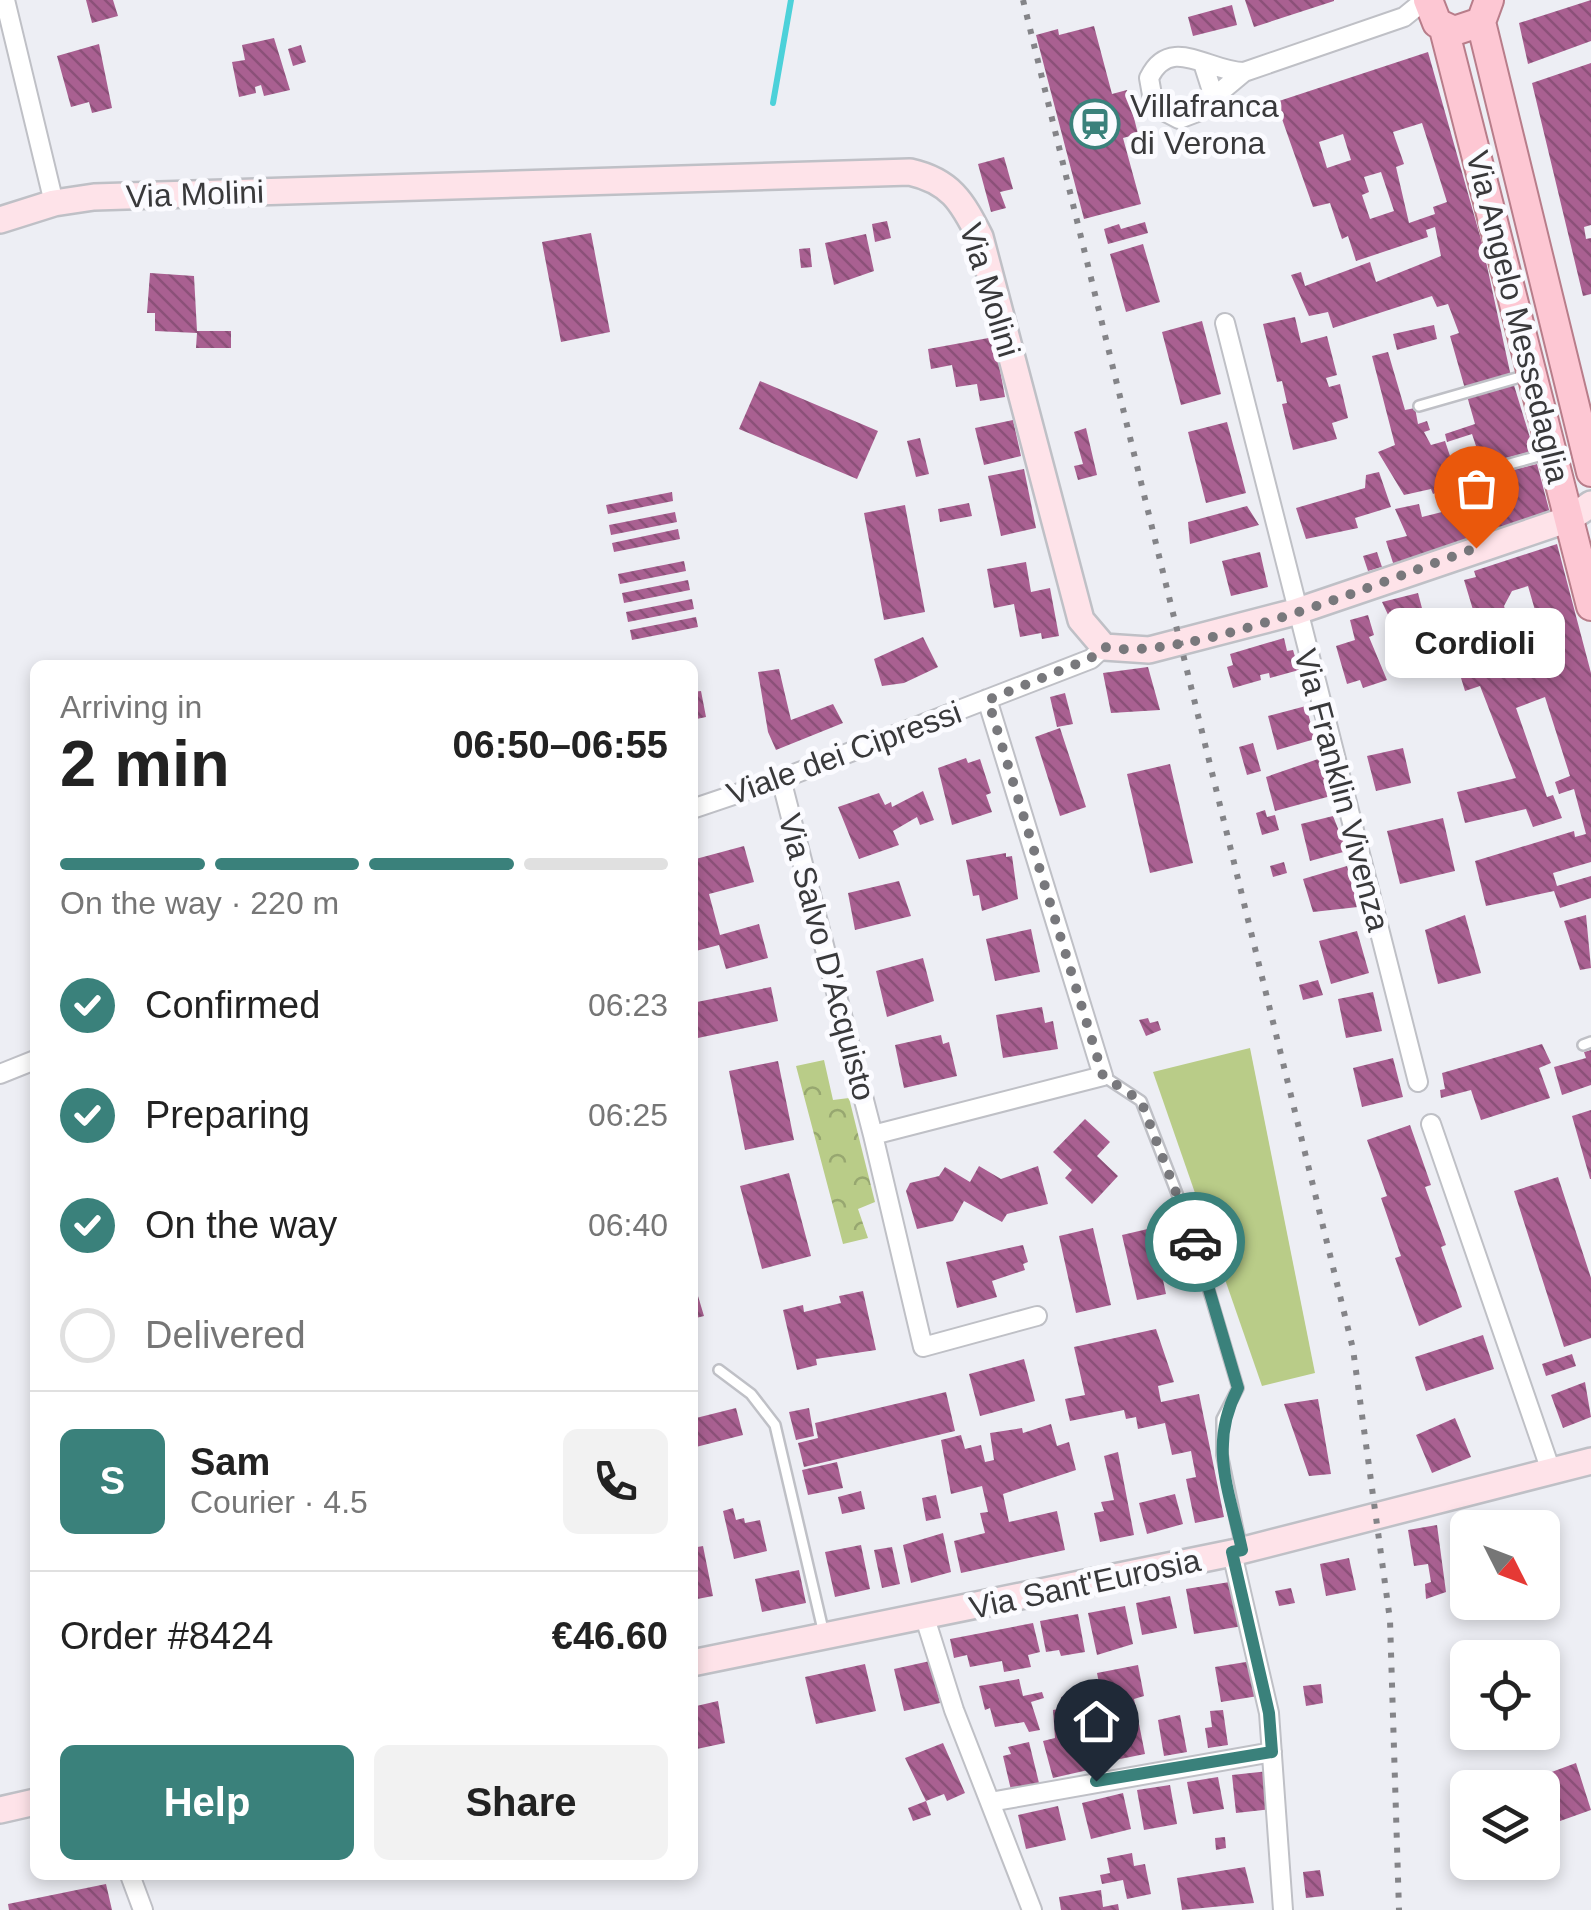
<!DOCTYPE html>
<meta charset="utf-8">
<style>
:root{--surface:#fff;--page:#f2f2f2;--text:#222;--muted:#767676;--line:#e0e0e0;--accent:#3a817b}
body{margin:0;font-family:Helvetica,sans-serif;background:var(--page);color:var(--text);height:100vh;display:flex;flex-direction:column;font-size:38px;white-space:nowrap}
*{box-sizing:border-box;margin:0}
p{font-size:32px;color:var(--muted)}
.icon{flex:none;width:55px;height:55px;fill:none;stroke:currentColor;stroke-width:2;stroke-linecap:round;stroke-linejoin:round}
.map{position:relative;flex:1;overflow:hidden}
.drawer{position:absolute;left:30px;top:660px;width:668px;height:1220px;display:flex;flex-direction:column;background:var(--surface);border-radius:15px;box-shadow:0 5px 15px #0003}
.drawer>*{flex:none}
.needle{width:65px;rotate:132deg}
.fabs{position:absolute;left:1450px;top:1510px;display:grid;gap:20px}
.fabs a{display:grid;place-items:center;width:110px;height:110px;border-radius:15px;background:var(--surface);box-shadow:0 5px 15px #0003;font-size:50px}
.pin{position:absolute;display:grid;place-items:center;width:85px;height:85px;color:#fff;margin:-102px -42px;border-radius:50% 50% 50% 0;rotate:-45deg;box-shadow:0 0 10px #0007}
.pin .icon{rotate:45deg}
.courier{position:absolute;display:grid;place-items:center;width:100px;height:100px;margin:-50px;border:8px solid #3a817b;border-radius:50%;background:#fff;color:#222;box-shadow:0 2px 12px #0007}
.bubble{position:absolute;height:70px;border-radius:15px;background:var(--surface);box-shadow:0 5px 15px #0003;font-size:32px;font-weight:700;line-height:70px;text-align:center}
.headline em{font-style:normal;font-weight:700}
.headline div{display:flex;flex-direction:column-reverse}
.headline{display:flex;align-items:center;justify-content:space-between;height:170px;padding:0 30px}
h1{font-size:65px;font-weight:700;line-height:75px}
.bar{display:grid;grid-template-columns:repeat(4,1fr);gap:15px 10px;align-content:center;height:120px;padding:0 30px}
.bar i{height:12px;border-radius:8px;background:var(--line)}
.bar .selected{background:var(--accent)}
.bar p{grid-column:span 4}
.line{display:flex;align-items:center;gap:25px;padding:0 30px;border-top:2px solid var(--line)}
.line div{flex:1}
.round{display:grid;place-items:center;flex:none;width:105px;height:105px;border-radius:15px;background:var(--page)}
ol{padding:0 30px;list-style:none}
li{display:flex;align-items:center;gap:30px;height:110px}
li p{margin-inline-start:auto}
li .icon{padding:10px;border-radius:50%;background:var(--accent);color:#fff;stroke-width:4}
li:last-child{color:var(--muted)}
li i{width:55px;height:55px;border:5px solid var(--line);border-radius:50%}
.cta{display:flex;gap:20px;margin-top:auto;padding:20px 30px}
.cta a{flex:1;height:115px;border-radius:15px;background:var(--accent);color:#fff;font-size:40px;font-weight:700;line-height:115px;text-align:center}
.cta a+a{background:var(--page);color:var(--text)}
.map>svg:first-child{display:block}
.grass{fill:#b9cc88}
.park{fill:url(#park-crowns)}
.lines{fill:none;stroke-linecap:round;stroke-linejoin:round}
.stream{stroke:#4cd1d9;stroke-width:6}
.building{fill:url(#building-back-hatch);fill-rule:evenodd}
.lane-casing{stroke:#bfc0c6;stroke-width:14}
.street-casing{stroke:#bfc0c6;stroke-width:22}
.secondary-casing{stroke:#bfc0c6;stroke-width:30}
.primary-casing{stroke:#b87d8a;stroke-width:32}
.lane{stroke:#fff;stroke-width:9}
.street{stroke:#fff;stroke-width:18}
.secondary{stroke:#fee3e9;stroke-width:25}
.primary{stroke:#fdc7d3;stroke-width:28}
.rail{stroke:#848488;stroke-width:6;stroke-dasharray:5 10;stroke-linecap:butt}
.done{stroke:#78787c;stroke-width:10;stroke-dasharray:0 18}
.route{stroke:#3a817b;stroke-width:12}
.labels{text-anchor:middle;stroke-width:10;stroke-linejoin:round;paint-order:stroke}
.poi-label{font-size:32px;fill:#39393b;stroke:#fbfbff;text-anchor:start}
.street-label{font-size:32px;fill:#39393b;stroke:#fbfbff}
</style>
<div class="map">
<svg width="1591" height="1910" viewBox="0 0 1591 1910">
<defs>
<pattern id="park-crowns" width="20" height="18" patternUnits="userSpaceOnUse" patternTransform="scale(2.5)"><rect width="20" height="18" fill="#b9cc88"/><path d="M2 6a3 3 0 1 1 6 0M12 15a3 3 0 1 1 6 0" fill="none" stroke="#97a770"/></pattern>
<pattern id="building-back-hatch" width="6" height="6" patternUnits="userSpaceOnUse" patternTransform="scale(2.5)"><rect width="6" height="6" fill="#a96091"/><path d="M-1 5l2 2M0 0l6 6M5-1l2 2" fill="none" stroke="#8b5078"/></pattern>
</defs>
<rect width="100%" height="100%" fill="#edeef4"/>
<path class="grass" d="M1250,1048l65,325 -53,13 -109,-314z"/>
<path class="park" d="M824,1060l9,40 16,-2 26,104 -17,7 10,29 -25,6 -47,-178z"/>
<g class="lines">
<path class="stream" d="M773,103l18,-103"/>
</g>
<path class="building" d="M86,0h27l5,16 -26,7z
M1245,0h89v1l-80,26z
M1591,0v41l-63,23 -9,-41z
M1232,5l5,20 -44,11 -5,-19z
M1094,26l18,68 15,-4 11,44 -15,4 18,66 -57,15 -48,-184 22,-6 1,6z
M274,38l16,52 -26,6 -3,-11 -6,2 1,6 -17,4 -7,-35 13,-2 -3,-15z
M99,44l13,64 -20,5 -3,-11 -18,5 -14,-51z
M301,45l5,17 -13,4 -5,-17z
M1428,52l54,191 28,129 24,79 -52,13 -10,-30 -25,8 -2,-8 30,-10 -25,-88 9,-3 -11,-29 -11,3 -5,-11 -99,32 -5,-16 -19,4 -18,-41 10,-3 4,14 65,-24 6,20 65,-26 -6,-29 -9,3 2,7 -72,24 -8,-25 -6,3 -12,-36 -17,4 -37,-105zM1422,123l25,79 -14,5 2,7 -26,9 -13,-56 8,-3 -11,-32zM1343,134l8,26 -24,8 -8,-26zM1381,172l13,39 -24,8 -8,-24 7,-3 -5,-15z
M1591,63v162l-7,2 2,12 5,-1v56l-8,2 -51,-213z
M1004,157l9,32 -13,3 6,16 -15,4 -13,-48z
M887,221l4,17 -16,4 -3,-18z
M1145,222l3,11 -40,11 -4,-15 15,-5 2,5z
M591,233l19,99 -49,10 -19,-100z
M866,234l8,37 -40,14 -9,-42z
M1143,244l17,58 -34,10 -16,-58z
M810,248l2,19 -11,1 -2,-19z
M150,273l44,3 3,55h34v17h-35l1,-15 -42,-2v-18h-8z
M1295,317l6,26 26,-7 10,39 -11,3 3,9 11,-3 8,34 -16,5 5,16 -44,11 -11,-46 5,-1 -5,-22 -5,1 -14,-58z
M1202,321l19,73 -40,11 -19,-73z
M1434,325l3,14 -40,11 -4,-16z
M994,337l11,60 -25,4 -3,-17 -21,3 -4,-22 -21,4 -3,-20z
M1388,352l17,58 10,-2 3,16 9,-3 3,9 -6,2 7,13 14,-4 14,42 -26,11 -2,-5 -27,6 -26,-43 17,-7 -23,-89z
M760,381l118,50 -21,48 -118,-50z
M1013,420l8,36 -37,9 -9,-37z
M1227,422l19,71 -40,10 -18,-71z
M1086,428l11,47 -19,5 -4,-14 9,-2 -9,-32z
M920,438l9,36 -13,3 -9,-36z
M1537,464l14,53 -157,49 -8,-25 21,-5 -12,-27 24,-5 3,13 52,-13 1,5 18,-5 -9,-27z
M1024,469l12,59 -35,8 -13,-60z
M1379,472l12,35 -36,11 3,10 -52,11 -10,-31 69,-20 1,-13z
M672,492l1,9 -65,13 -2,-9z
M969,503l3,13 -32,6 -2,-13z
M905,505l20,107 -41,8 -20,-107z
M1247,506l12,19 -69,19 -2,-22z
M675,512l2,10 -66,13 -2,-10z
M678,529l2,10 -66,13 -2,-9z
M1557,544l34,129v189l-38,11 4,13 34,-10v22l-31,10 -6,-17 -68,15 -11,-45 99,-30 1,6 11,-3 -12,-45 -15,5 -4,-12 15,-6 -25,-79 -29,11 31,89 6,-2 9,23 -29,9 -7,-18 -61,14 -8,-31 59,-14 -36,-92 -15,5 -19,-62 16,-7 10,25 11,-4 -19,-63 12,-3 -2,-6zM1528,586l13,45 -27,8 -10,-33 8,-15z
M1260,552l8,35 -37,9 -9,-35z
M1377,552l5,15 -14,4 -5,-15z
M684,561l2,10 -66,13 -2,-10z
M1026,562l5,30 19,-4 9,48 -17,3 -1,-6 -21,4 -6,-33 -20,4 -7,-39z
M688,580l2,10 -66,13 -2,-10z
M1418,593l10,38 -28,9 -18,-38z
M692,599l2,10 -66,13 -2,-10z
M1368,615l6,20 -5,2 18,43 -24,8 -3,-8 -13,4 -11,-38 19,-6 -5,-20z
M696,617l2,10 -66,13 -2,-10z
M923,637l15,30 -34,16 -22,3 -8,-27z
M1284,638l3,13 6,-1 6,20 -29,8 -1,-5 -9,2 1,5 -28,8 -6,-21 6,-2 -3,-11z
M1148,667l12,43 -49,3 -8,-40z
M779,669l12,51 42,-16 10,19 -67,27 -8,-18 -10,-60z
M701,691l5,26 -14,3v-28z
M1065,693l8,31 -16,3 -7,-30z
M1306,706l9,33 -38,11 -9,-34z
M1060,728l26,79 -26,9 -25,-79z
M1253,743l8,28 -14,4 -8,-28z
M1403,748l8,35 -35,8 -9,-35z
M966,758l2,5 12,-4 11,34 -5,2 6,17 -40,13 -14,-57z
M1321,758l10,38 -56,15 -9,-34z
M1170,764l23,99 -43,10 -23,-99z
M923,791l11,29 -14,5 -3,-8 -24,14 6,14 -40,14 -21,-52 41,-14 6,12 6,-3 1,5z
M1265,810l2,7 8,-2 4,15 -17,5 -6,-22z
M1333,816l14,35 -37,10 -9,-37z
M1443,818l12,53 -55,13 -13,-53z
M744,846l10,36 -45,12 11,41 39,-11 9,34 -42,11 -7,-24 -27,7v-92z
M1006,853v4l6,-1 6,43 -36,12 -3,-16 -6,1 -7,-36z
M1284,862l3,11 -14,4 -3,-11z
M1347,866l11,41 -45,5 -10,-33z
M899,881l12,35 -56,14 -7,-37z
M1465,915l16,58 -43,11 -13,-54z
M1586,915l5,53 -11,2 -16,-49z
M1031,929l9,43 -45,9 -9,-42z
M1357,931l12,42 -38,11 -12,-43z
M923,958l11,43 -47,16 -11,-46z
M1318,980l5,15 -20,5 -4,-15z
M771,987l7,34 -80,17 -6,-35z
M1373,992l9,39 -36,7 -8,-39z
M1042,1007l3,16 8,-2 5,28 -55,9 -7,-43z
M1148,1018l2,5 8,-2 3,9 -15,6 -7,-16z
M941,1035l2,9 6,-2 8,34 -53,12 -9,-43z
M1542,1044l9,19 -12,5 11,30 -69,22 -10,-30 -30,8 -1,-8 5,-1 -3,-16z
M1591,1050v35l-29,10 -8,-28 32,-9 -2,-6z
M1393,1058l10,39 -41,10 -9,-39z
M778,1061l16,79 -49,10 -16,-79z
M1591,1110v69h-1l-18,-63z
M1085,1119l25,23 -13,14 21,20 -26,28 -27,-26 7,-8 -19,-18z
M1410,1125l21,60 -6,2 21,58 -5,2 21,60 -43,19 -24,-68 6,-2 -20,-58 6,-2 -20,-56z
M979,1166l22,13 37,-13 10,38 -41,10 -5,8 -38,-21 -11,20 -36,8 -11,-38 4,-8 29,-7 6,-9 25,15z
M789,1173l22,83 -49,13 -22,-83z
M1558,1177l33,101v60l-27,9 -50,-156z
M1093,1228l18,77 -35,8 -17,-77z
M1152,1228l14,66 -29,6 -15,-65z
M1023,1245l5,17 -5,2 2,6 -33,11 5,16 -40,11 -11,-46z
M692,1276l12,40 -12,3z
M863,1291l13,59 -60,9 1,6 -20,5 -14,-60 20,-5 1,7 37,-9 -2,-7z
M1156,1329l18,53 -16,4 3,16 38,-8 25,123 -29,6 -9,-44 10,-2 -5,-26 -19,4 -7,-32 -27,6 -2,-12 -10,2 -2,-9 -54,11 -5,-22 20,-4 -11,-48z
M1483,1335l11,34 -68,22 -11,-34z
M1572,1354l4,12 -30,10 -4,-12z
M1024,1359l11,42 -55,15 -11,-42z
M1585,1382l6,35 -28,11 -12,-33z
M946,1392l9,39 -151,36 -6,-24 20,-5 -3,-15z
M1318,1399l13,75 -22,2 -25,-72z
M736,1408l7,27 -51,13v-29z
M809,1408l5,28 -18,4 -7,-28z
M1455,1418l16,39 -39,16 -16,-38z
M1051,1424l6,22 12,-4 7,28 -73,24 6,28 48,-11 8,39 -104,23 -7,-32 31,-8 -5,-20 8,-1 -6,-26 -31,8 -10,-54 20,-5 4,14 16,-4 4,17 9,-2 -4,-27 32,-5 1,5z
M1118,1452l16,83 -34,7 -6,-29 10,-2 -3,-9 13,-2 -10,-44z
M837,1462l6,26 -35,7 -6,-25z
M861,1491l4,18 -23,5 -4,-17z
M1175,1494l8,30 -36,10 -8,-31z
M936,1495l5,23 -15,3 -4,-23z
M733,1508l3,12 8,-2 1,5 15,-3 7,31 -33,8 -11,-48z
M1437,1525l9,67 -20,7 -1,-15 6,-2 -3,-18 -14,2 -6,-36z
M943,1533l8,39 -40,11 -8,-38z
M861,1545l9,44 -35,8 -10,-45z
M703,1546l10,50 -21,4v-52z
M892,1547l8,37 -18,4 -8,-38z
M1349,1558l7,32 -30,6 -6,-32z
M799,1570l7,33 -44,9 -7,-33z
M1236,1581l7,45 -49,8 -8,-45z
M1291,1588l4,15 -16,3 -4,-15z
M1170,1596l7,32 -35,7 -6,-32z
M1125,1606l8,38 -36,11 -9,-42z
M1078,1614l7,38 -24,4 -2,-6 -13,2 -6,-31z
M1033,1623l7,29 -12,3 3,12 -27,5 -2,-11 -32,6 -3,-12 -13,3 -4,-19z
M930,1661l10,42 -36,8 -10,-42z
M1252,1661l6,35 -37,6 -6,-35z
M865,1664l11,47 -60,13 -11,-47z
M1138,1665l6,31 -10,3 11,55 -35,7 -6,-37 11,-2 -4,-17 -26,5 2,9 -8,2 9,49 -35,8 -10,-37 12,-3 -2,-28 10,-2 -2,-11 39,-9 -3,-15z
M1019,1679l4,17 19,-4 2,6 -13,4 9,28 -11,2 -5,-10 -29,5 -5,-19 -5,2 -6,-24z
M1321,1684l2,19 -17,3 -3,-20z
M718,1701l7,42 -33,7v-43z
M1223,1710l5,35 -20,3 -3,-20 7,-1 -2,-16z
M1180,1715l7,37 -23,4 -6,-36z
M1029,1742l10,41 -28,7 -8,-34 8,-2 -3,-7z
M943,1743l22,50 -18,8 -3,-7 -18,7 5,14 -18,6 -5,-13 18,-7 -21,-43z
M1576,1763l15,47 -45,16 -4,-38h-10l-2,-8z
M1269,1771l4,38 -37,4 -4,-38z
M1218,1777l6,32 -31,5 -6,-32z
M1170,1785l7,39 -33,6 -7,-40z
M1123,1793l8,36 -40,10 -9,-36z
M1058,1806l8,34 -40,9 -8,-34z
M1225,1837l1,11 -10,2 -1,-12z
M1132,1853l2,13 11,-2 6,30 -24,5 -4,-19 -21,4 -2,-9 10,-2 -3,-15z
M1245,1867l9,36 -72,7 -5,-32z
M1320,1870l4,26 -18,2 -3,-26z
M106,1884l6,26h-103l-1,-6z
M1101,1890l2,17 15,-3 1,6h-58l-2,-13z"/>
<g class="lines">
<g class="lane-casing">
<path id="lane" d="M1419,406l108,-31
M1466,476l80,-22
M1583,1045l8,-3
M1103,1076l38,25 49,126 48,161 -16,31v36l19,91
M719,1370l32,24 24,31 49,209"/>
</g>
<g class="street-casing">
<path id="street" d="M5,0l49,203
M1203,63l9,28 -12,20 -21,8 -25,-13 -5,-28c21,-44 60,-6 95,-6
M1208,102l36,-30 160,-55 21,-17
M1225,323l193,759
M781,779l92,356 230,-59 -116,-377
M692,809l89,-30 310,-120 13,-12
M0,1074l35,-14
M1431,1124l120,347
M873,1135l50,212 114,-31
M1232,1553l37,160 14,197
M925,1618l29,92 78,200
M990,1802l282,-50
M130,1875l13,35"/>
</g>
<g class="secondary-casing">
<path id="secondary" d="M0,220l54,-17 40,-6 816,-25c40,9 52,29 70,65l101,383 23,27 45,3 146,-38 274,-93 22,-15
M692,1663l540,-110 359,-92
M0,1810l35,-8"/>
</g>
<g class="primary-casing">
<path id="primary" d="M1428,0l9,23 17,8 27,-9 8,-22
M1481,22l110,450
M1444,29l147,577"/>
</g>
<use href="#lane" class="lane"/>
<use href="#street" class="street"/>
<use href="#secondary" class="secondary"/>
<use href="#primary" class="primary"/>
<path class="rail" d="M1023,0l330,1349 37,271 9,290"/>
</g>
<g class="lines">
<path class="done" d="M1195,1242l-54,-141 -38,-25 -115,-376 103,-42 13,-11c83,17 286,-69 372,-99"/>
<path class="route" d="M1096,1781l176,-29 -3,-39 -37,-161 10,-2c-13,-61 -34,-104 -4,-162l-43,-146"/>
</g>
<defs>
<g id="station-ring" transform="scale(2.5)"><circle r="9.5" fill="#fbfbff" stroke="#3a817b" stroke-width="1.5"/><path d="M-3-6H3Q5-6 5-4V2Q5 4 3 4L4.5 6H3L1.5 4h-3L-3 6H-4.5L-3 4Q-5 4-5 2V-4Q-5-6-3-6ZM-3.5-4v3h7v-3ZM-3.5 1v1.5H-2V1ZM2 1v1.5H3.5V1Z" fill="#3a817b"/></g>
</defs>
<g fill-rule="evenodd">
<use href="#station-ring" x="1095" y="124"/>
</g>
<g class="labels">
<g class="poi-label">
<text x="1130" y="117">Villafranca<tspan x="1130" dy="37">di Verona</tspan></text>
</g>
<g class="street-label">
<text transform="translate(195 194) rotate(-2)" y="11">Via Molini</text>
<text transform="translate(990 290) rotate(73)" y="11">Via Molini</text>
<text transform="translate(1518 317) rotate(76)" y="11">Via Angelo Messedaglia</text>
<text transform="translate(844 753) rotate(-20)" y="11">Viale dei Cipressi</text>
<text transform="translate(1342 790) rotate(75)" y="11">Via Franklin Vivenza</text>
<text transform="translate(827 957) rotate(75)" y="11">Via Salvo D'Acquisto</text>
<text transform="translate(1085 1584) rotate(-12)" y="11">Via Sant'Eurosia</text>
</g>
</g>
</svg>
<div class="fabs">
<a><svg class="needle" viewBox="-14 -14 28 28"><path d="M0-13l5 13h-10z" fill="#e53935"/><path d="M0 13l5-13h-10z" fill="#767676"/></svg></a>
<a><svg class="icon" aria-label="locate" viewBox="0 0 24 24"><circle cx="12" cy="12" r="6"/><path d="M12 2v4M12 18v4M2 12h4M18 12h4"/></svg></a>
<a><svg class="icon" aria-label="layers" viewBox="0 0 24 24"><path d="M12 4l9 5-9 5-9-5zM3 14l9 5 9-5"/></svg></a>
</div>
<div class="pin" style="left:1476px;top:548px;background:#ea580c"><svg class="icon" aria-label="bag" viewBox="0 0 24 24"><path d="M5 8h14l-1 12H6zM9 8a3 3 0 0 1 6 0"/></svg></div>
<div class="pin" style="left:1096px;top:1781px;background:#1f2937"><svg class="icon" aria-label="home" viewBox="0 0 24 24"><path d="M3 11l9-7 9 7M6 9v11h12V9"/></svg></div>
<div class="courier" style="left:1195px;top:1242px"><svg class="icon" aria-label="car" viewBox="0 0 24 24"><path d="M5 17H2v-5l4-1 3-4h7l3 4 3 1v5h-3M9 17h6M6 11h13"/><circle cx="7" cy="17" r="2"/><circle cx="17" cy="17" r="2"/></svg></div>
<div class="bubble" style="left:1385px;top:608px;width:180px">Cordioli</div>
<section class="drawer">
<div class="headline"><div><h1>2 min</h1><p>Arriving in</p></div><em>06:50–06:55</em></div>
<div class="bar"><i class="selected"></i><i class="selected"></i><i class="selected"></i><i></i><p>On the way · 220 m</p></div>
<ol>
<li><svg class="icon" aria-label="check" viewBox="0 0 24 24"><path d="M5 12l5 5 9-10"/></svg>Confirmed<p>06:23</p></li>
<li><svg class="icon" aria-label="check" viewBox="0 0 24 24"><path d="M5 12l5 5 9-10"/></svg>Preparing<p>06:25</p></li>
<li><svg class="icon" aria-label="check" viewBox="0 0 24 24"><path d="M5 12l5 5 9-10"/></svg>On the way<p>06:40</p></li>
<li><i></i>Delivered</li>
</ol>
<div class="line" style="height:180px"><b class="round" style="background:var(--accent);color:#fff">S</b><div><b>Sam</b><p>Courier · 4.5</p></div><a class="round"><svg class="icon" aria-label="phone" viewBox="0 0 24 24"><path d="M5 4h4l2 5-3 2q2 4 5 5l2-3 5 2v4C11 20 4 13 5 4z"/></svg></a></div>
<div class="line" style="height:130px"><div>Order #8424</div><b>€46.60</b></div>
<div class="cta"><a>Help</a><a>Share</a></div>
</section>
</div>
